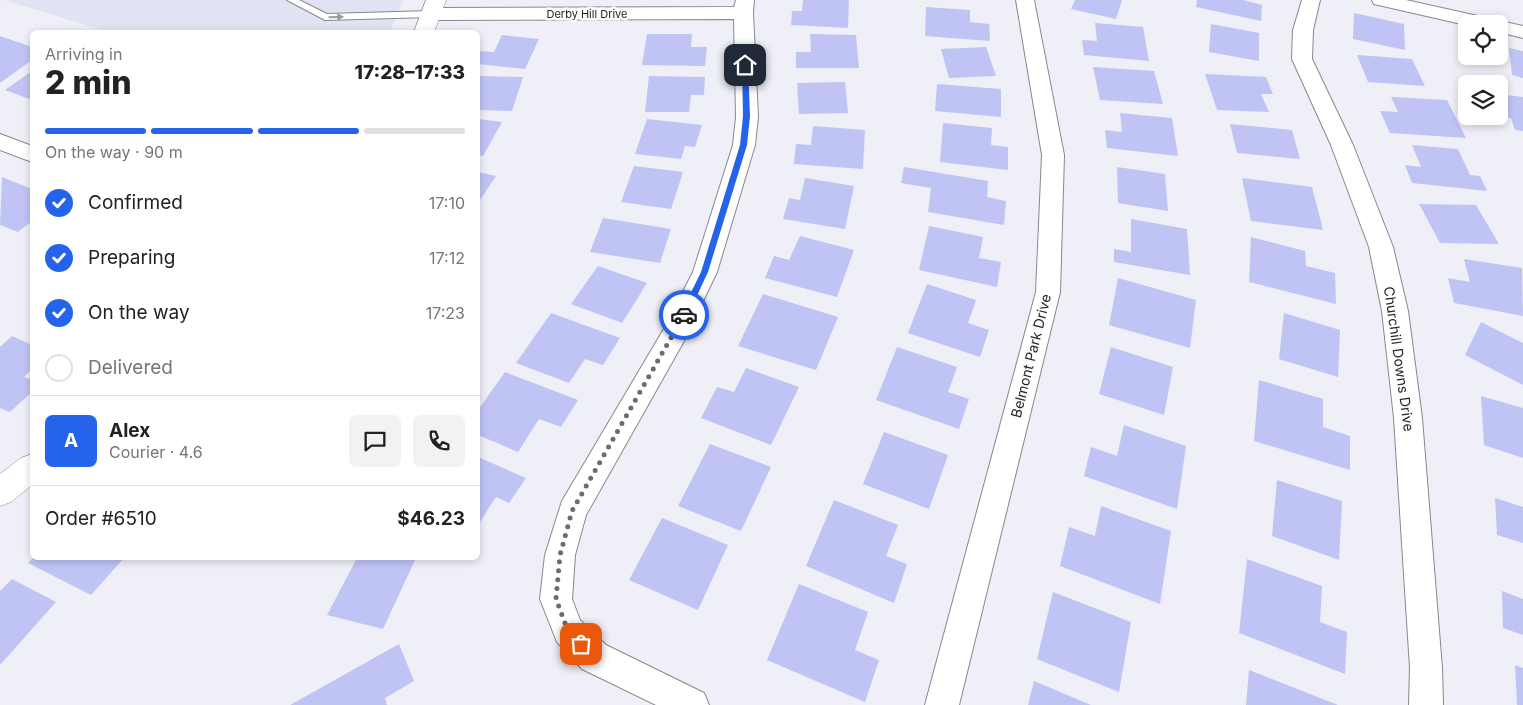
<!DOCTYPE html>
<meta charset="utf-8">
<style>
:root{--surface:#fff;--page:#f2f2f2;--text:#222;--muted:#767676;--line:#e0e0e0;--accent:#2563eb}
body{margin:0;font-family:Inter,sans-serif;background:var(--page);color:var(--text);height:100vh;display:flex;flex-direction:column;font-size:19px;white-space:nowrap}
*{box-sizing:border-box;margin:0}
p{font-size:16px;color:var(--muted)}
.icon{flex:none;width:28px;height:28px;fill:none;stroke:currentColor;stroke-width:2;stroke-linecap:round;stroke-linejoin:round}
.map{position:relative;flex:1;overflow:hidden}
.details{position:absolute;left:30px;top:30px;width:450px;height:530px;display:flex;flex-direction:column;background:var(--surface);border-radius:8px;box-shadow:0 2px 8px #0003}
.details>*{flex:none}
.tools{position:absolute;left:1458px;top:15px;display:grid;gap:10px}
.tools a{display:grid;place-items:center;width:50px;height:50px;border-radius:8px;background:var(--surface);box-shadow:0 2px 8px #0003;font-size:25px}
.pin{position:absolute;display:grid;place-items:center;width:42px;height:42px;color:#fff;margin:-21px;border-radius:10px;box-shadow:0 2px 8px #0006}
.courier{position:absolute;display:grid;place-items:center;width:50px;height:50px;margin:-25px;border:4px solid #2563eb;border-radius:50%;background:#fff;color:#222;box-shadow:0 1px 6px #0007}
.summary em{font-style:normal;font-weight:800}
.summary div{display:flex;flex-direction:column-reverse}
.summary{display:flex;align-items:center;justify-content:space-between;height:85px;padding:0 15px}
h1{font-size:32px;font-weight:800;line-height:38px}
.bar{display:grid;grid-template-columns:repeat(4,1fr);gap:8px 5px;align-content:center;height:60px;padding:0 15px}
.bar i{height:6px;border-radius:4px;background:var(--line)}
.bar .current{background:var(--accent)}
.bar p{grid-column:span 4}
.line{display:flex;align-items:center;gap:12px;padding:0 15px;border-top:1px solid var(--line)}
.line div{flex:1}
.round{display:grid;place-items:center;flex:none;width:52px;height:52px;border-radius:8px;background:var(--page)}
ol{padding:0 15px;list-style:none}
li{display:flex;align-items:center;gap:15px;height:55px}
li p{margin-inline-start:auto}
li .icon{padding:5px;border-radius:50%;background:var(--accent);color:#fff;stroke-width:4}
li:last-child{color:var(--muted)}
li i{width:28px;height:28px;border:2px solid var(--line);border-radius:50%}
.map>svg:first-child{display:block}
.built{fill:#e1e3f3}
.building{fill:#bfc4f5}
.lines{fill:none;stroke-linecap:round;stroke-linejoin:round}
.lane-casing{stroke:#87888f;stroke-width:2}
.street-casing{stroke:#87888f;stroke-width:2}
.secondary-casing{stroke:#87888f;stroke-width:1}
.lane{fill:#fff;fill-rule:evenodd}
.street{fill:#fff;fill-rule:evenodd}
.secondary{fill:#fff;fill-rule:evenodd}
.oneway{fill:#9c9c9e}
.route{fill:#2563eb}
.done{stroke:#6b6b70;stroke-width:5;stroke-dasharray:0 9}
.labels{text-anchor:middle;stroke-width:5;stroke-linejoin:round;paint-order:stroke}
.far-street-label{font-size:11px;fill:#242427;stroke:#fdfdfe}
.street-label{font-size:14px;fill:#242427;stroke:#fdfdfe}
</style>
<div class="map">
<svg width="1523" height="705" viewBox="0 0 1523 705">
<rect width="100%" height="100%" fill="#eeeff7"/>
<path class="built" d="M4,0h399l-13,32h-281z"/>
<path class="building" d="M803,0h46l-1,28 -57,-3 1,-14h10z
M1075,0h47l-6,19 -45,-10z
M1197,0h46l19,5 -1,16 -65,-14z
M926,7l44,3v12l19,2 1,17 -65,-5z
M1354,13l50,11 1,26 -52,-11z
M1095,23l48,4 6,34 -65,-6 -2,-15 15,1z
M1211,24l48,9v28l-50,-9z
M647,34h45l-1,13h16l-2,19 -63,-1z
M810,34l46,1 3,33h-63v-16h15z
M502,35l37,4 -14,30 -47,-5 1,-13 15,1z
M0,36l32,11v13l-32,23z
M986,47l10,29 -47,2 -8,-29z
M1509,48l14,3v27l-11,-3z
M1357,55l55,4 13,27 -57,-4z
M1093,67l61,4 9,33 -63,-4z
M32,71v29l-27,-10z
M1205,74l61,3 7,17h-12l8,18 -52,-2z
M478,76l45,1 -11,34 -34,-1z
M649,76l56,1 -1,18h-13l-2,17h-44z
M845,82l3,31 -49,1 -2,-31z
M937,84l64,5v28l-66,-6z
M1499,94l24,3v34l-8,-1 -4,-12 -12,-2z
M1391,97l56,3 19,38 -76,-5 -10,-22 18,1z
M1120,113l52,5 6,38 -71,-8 -2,-18 17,2z
M478,119l24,3 -19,34 -5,-1z
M647,119l55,6 -7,22 -10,-1 -4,13 -46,-5z
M943,123l49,5 -1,17 17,2v23l-68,-8z
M1230,124l62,6 8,29 -63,-6z
M813,126l52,4 -2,39 -69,-5 2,-20 15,1z
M1412,145l46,4 12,26 10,1 7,15 -75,-8 -7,-18 16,2z
M634,166l49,6 -12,37 -50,-7z
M904,167l84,14 -1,16 19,4 -2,24 -76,-13 3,-24 -30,-5z
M1117,167l48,7 3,37 -50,-8z
M478,172l18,4 -18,27z
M2,177l30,12v32l-14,11 -18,-7z
M805,178l49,8 -9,43 -62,-10 6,-21 11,2z
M1242,178l70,9 11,43 -72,-9z
M1419,204l57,1 23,39 -59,-1z
M603,218l68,11 -11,34 -70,-11z
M1131,219l56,10 3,46 -76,-13v-13l17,3z
M929,226l54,11 -4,21 22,4 -4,25 -78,-17z
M800,236l54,14 -17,47 -72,-19 9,-22 15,4z
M1251,237l54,14 1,15 29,7 1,31 -87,-22z
M1464,259l58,9 1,48 -69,-13 -6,-25 22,4z
M598,266l49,17 -25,40 -51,-19z
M1118,278l78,22 -6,48 -81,-23z
M927,284l49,16 -8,23 21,7 -9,27 -72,-24z
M763,294l75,23 -22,53 -78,-24z
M551,313l69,25 -17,27 -18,-6 -16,24 -53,-20z
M1284,313l56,17 -2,47 -59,-18z
M1481,322l42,21v42l-58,-30z
M12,336l20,9v24l-8,8 8,3v12l-22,20 -10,-4v-61z
M897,347l60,20 -9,25 21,7 -10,30 -83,-29z
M1111,347l62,20 -9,48 -65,-21z
M746,368l53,19 -28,58 -70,-27 16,-31 17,5z
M505,372l73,28 -17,27 -22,-8 -21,33 -40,-17v-25z
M1259,380l64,19v28l27,9v34l-96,-29z
M1481,396l42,12v50l-39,-13z
M1124,425l62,21 -9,63 -93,-33 7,-29 26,9z
M884,432l64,23 -19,54 -66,-25z
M710,444l61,23 -30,64 -63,-25z
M478,457l48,21 -17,25 -13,-6 -18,28z
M1277,480l65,21 -3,59 -67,-24z
M1495,498l28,9v36l-26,-8z
M834,500l64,25 -12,31 21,8 -13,39 -88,-37z
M1101,506l70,25 -11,73 -100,-38 9,-39 26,9z
M662,518l66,27 -30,65 -69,-30z
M33,558h91l-33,37 -63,-32z
M357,558h59l-33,71 -56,-14z
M1247,559l75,27 -2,36 27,10 -2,42 -106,-41z
M12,579l44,23 -56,63v-74z
M799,584l69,28 -13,38 24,10 -14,42 -98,-42z
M1502,591l21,8v36l-20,-7z
M1053,592l78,30 -12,70 -82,-33z
M399,644l15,37 -29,17 2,7h-97z
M1515,665l8,3v37h-6z
M1249,670l89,35h-92z
M1034,681l57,24h-63z"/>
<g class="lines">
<g class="lane-casing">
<path id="lane" d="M287,0h12l28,14 103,-3 5,3 -5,3 -105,3z"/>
</g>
<g class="street-casing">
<path id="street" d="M736,0h18l-1,13 5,104 -3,28 -38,127 -33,69 -98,174 -11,40 -3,44 8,21 26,25 98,48 5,12h-53l-74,-36 -25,-27 -17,-43 5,-44 17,-54 103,-174 28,-55 40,-127 3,-28 -2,-98 -304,1 -7,-2 -3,-4 3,-4 7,-2 304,-1z
M1016,0h18l30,155 -4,137 -101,413h-34l111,-413 6,-137z
M1302,0h18l-7,30 -1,29 41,86 40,102 15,64 14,107 20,250 1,37h-34l1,-37 -16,-250 -12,-107 -13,-64 -38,-102 -39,-86 1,-29z
M1372,0h34l117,26v12l-24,-6v-8l-33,1 -92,-21z
M0,134l32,12v16l-32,-12z"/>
</g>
<g class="secondary-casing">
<path id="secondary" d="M426,0h20l-12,32h-20z
M32,454v31l-21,17 -11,4v-32l21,-16z"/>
</g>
<use href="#lane" class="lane"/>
<use href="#street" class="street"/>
<use href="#secondary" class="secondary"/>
</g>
<defs><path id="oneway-solid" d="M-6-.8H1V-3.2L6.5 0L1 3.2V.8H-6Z" transform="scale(1.25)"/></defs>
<use class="oneway" href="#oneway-solid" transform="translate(336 17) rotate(-2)"/>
<path class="route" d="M745,63l3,2 2,51 -3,29 -39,127 -21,45 -3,1 -4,-3 21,-43 39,-127 3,-29 -1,-51z"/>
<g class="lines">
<path class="done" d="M581,644l-13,-13 -12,-32 4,-44 12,-44 112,-196"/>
</g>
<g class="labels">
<g class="far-street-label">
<text x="587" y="18">Derby Hill Drive</text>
</g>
<g class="street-label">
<text transform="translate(1031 356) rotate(-76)" y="5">Belmont Park Drive</text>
<text transform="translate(1399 359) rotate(82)" y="5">Churchill Downs Drive</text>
</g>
</g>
</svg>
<div class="tools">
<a><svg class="icon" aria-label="locate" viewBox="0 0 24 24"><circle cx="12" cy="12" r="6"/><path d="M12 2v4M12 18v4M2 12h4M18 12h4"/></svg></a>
<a><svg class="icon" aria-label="layers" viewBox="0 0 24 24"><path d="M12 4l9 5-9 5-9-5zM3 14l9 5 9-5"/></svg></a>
</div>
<div class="pin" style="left:581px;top:644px;background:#ea580c"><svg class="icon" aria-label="bag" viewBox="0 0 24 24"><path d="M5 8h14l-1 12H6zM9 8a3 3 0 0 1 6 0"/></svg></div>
<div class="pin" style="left:745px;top:65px;background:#1f2937"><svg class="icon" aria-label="home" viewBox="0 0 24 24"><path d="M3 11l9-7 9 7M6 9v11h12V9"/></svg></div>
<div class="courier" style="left:684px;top:315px"><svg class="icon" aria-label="car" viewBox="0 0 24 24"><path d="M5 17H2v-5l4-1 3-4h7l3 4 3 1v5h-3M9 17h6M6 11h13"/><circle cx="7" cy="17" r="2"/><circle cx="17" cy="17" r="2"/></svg></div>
<section class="details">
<div class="summary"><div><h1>2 min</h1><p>Arriving in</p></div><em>17:28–17:33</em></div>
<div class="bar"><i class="current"></i><i class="current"></i><i class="current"></i><i></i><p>On the way · 90 m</p></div>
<ol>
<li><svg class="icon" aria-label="check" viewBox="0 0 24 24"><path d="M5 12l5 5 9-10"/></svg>Confirmed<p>17:10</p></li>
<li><svg class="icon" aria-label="check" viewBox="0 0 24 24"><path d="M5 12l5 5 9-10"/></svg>Preparing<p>17:12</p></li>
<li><svg class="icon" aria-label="check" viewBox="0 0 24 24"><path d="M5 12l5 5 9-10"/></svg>On the way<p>17:23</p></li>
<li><i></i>Delivered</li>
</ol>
<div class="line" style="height:90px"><b class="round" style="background:var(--accent);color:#fff">A</b><div><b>Alex</b><p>Courier · 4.6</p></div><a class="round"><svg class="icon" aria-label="chat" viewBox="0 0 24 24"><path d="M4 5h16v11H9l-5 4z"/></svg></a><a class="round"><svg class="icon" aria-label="phone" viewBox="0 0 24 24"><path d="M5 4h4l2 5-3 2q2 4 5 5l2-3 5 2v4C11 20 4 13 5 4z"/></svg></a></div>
<div class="line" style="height:65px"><div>Order #6510</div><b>$46.23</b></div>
</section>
</div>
